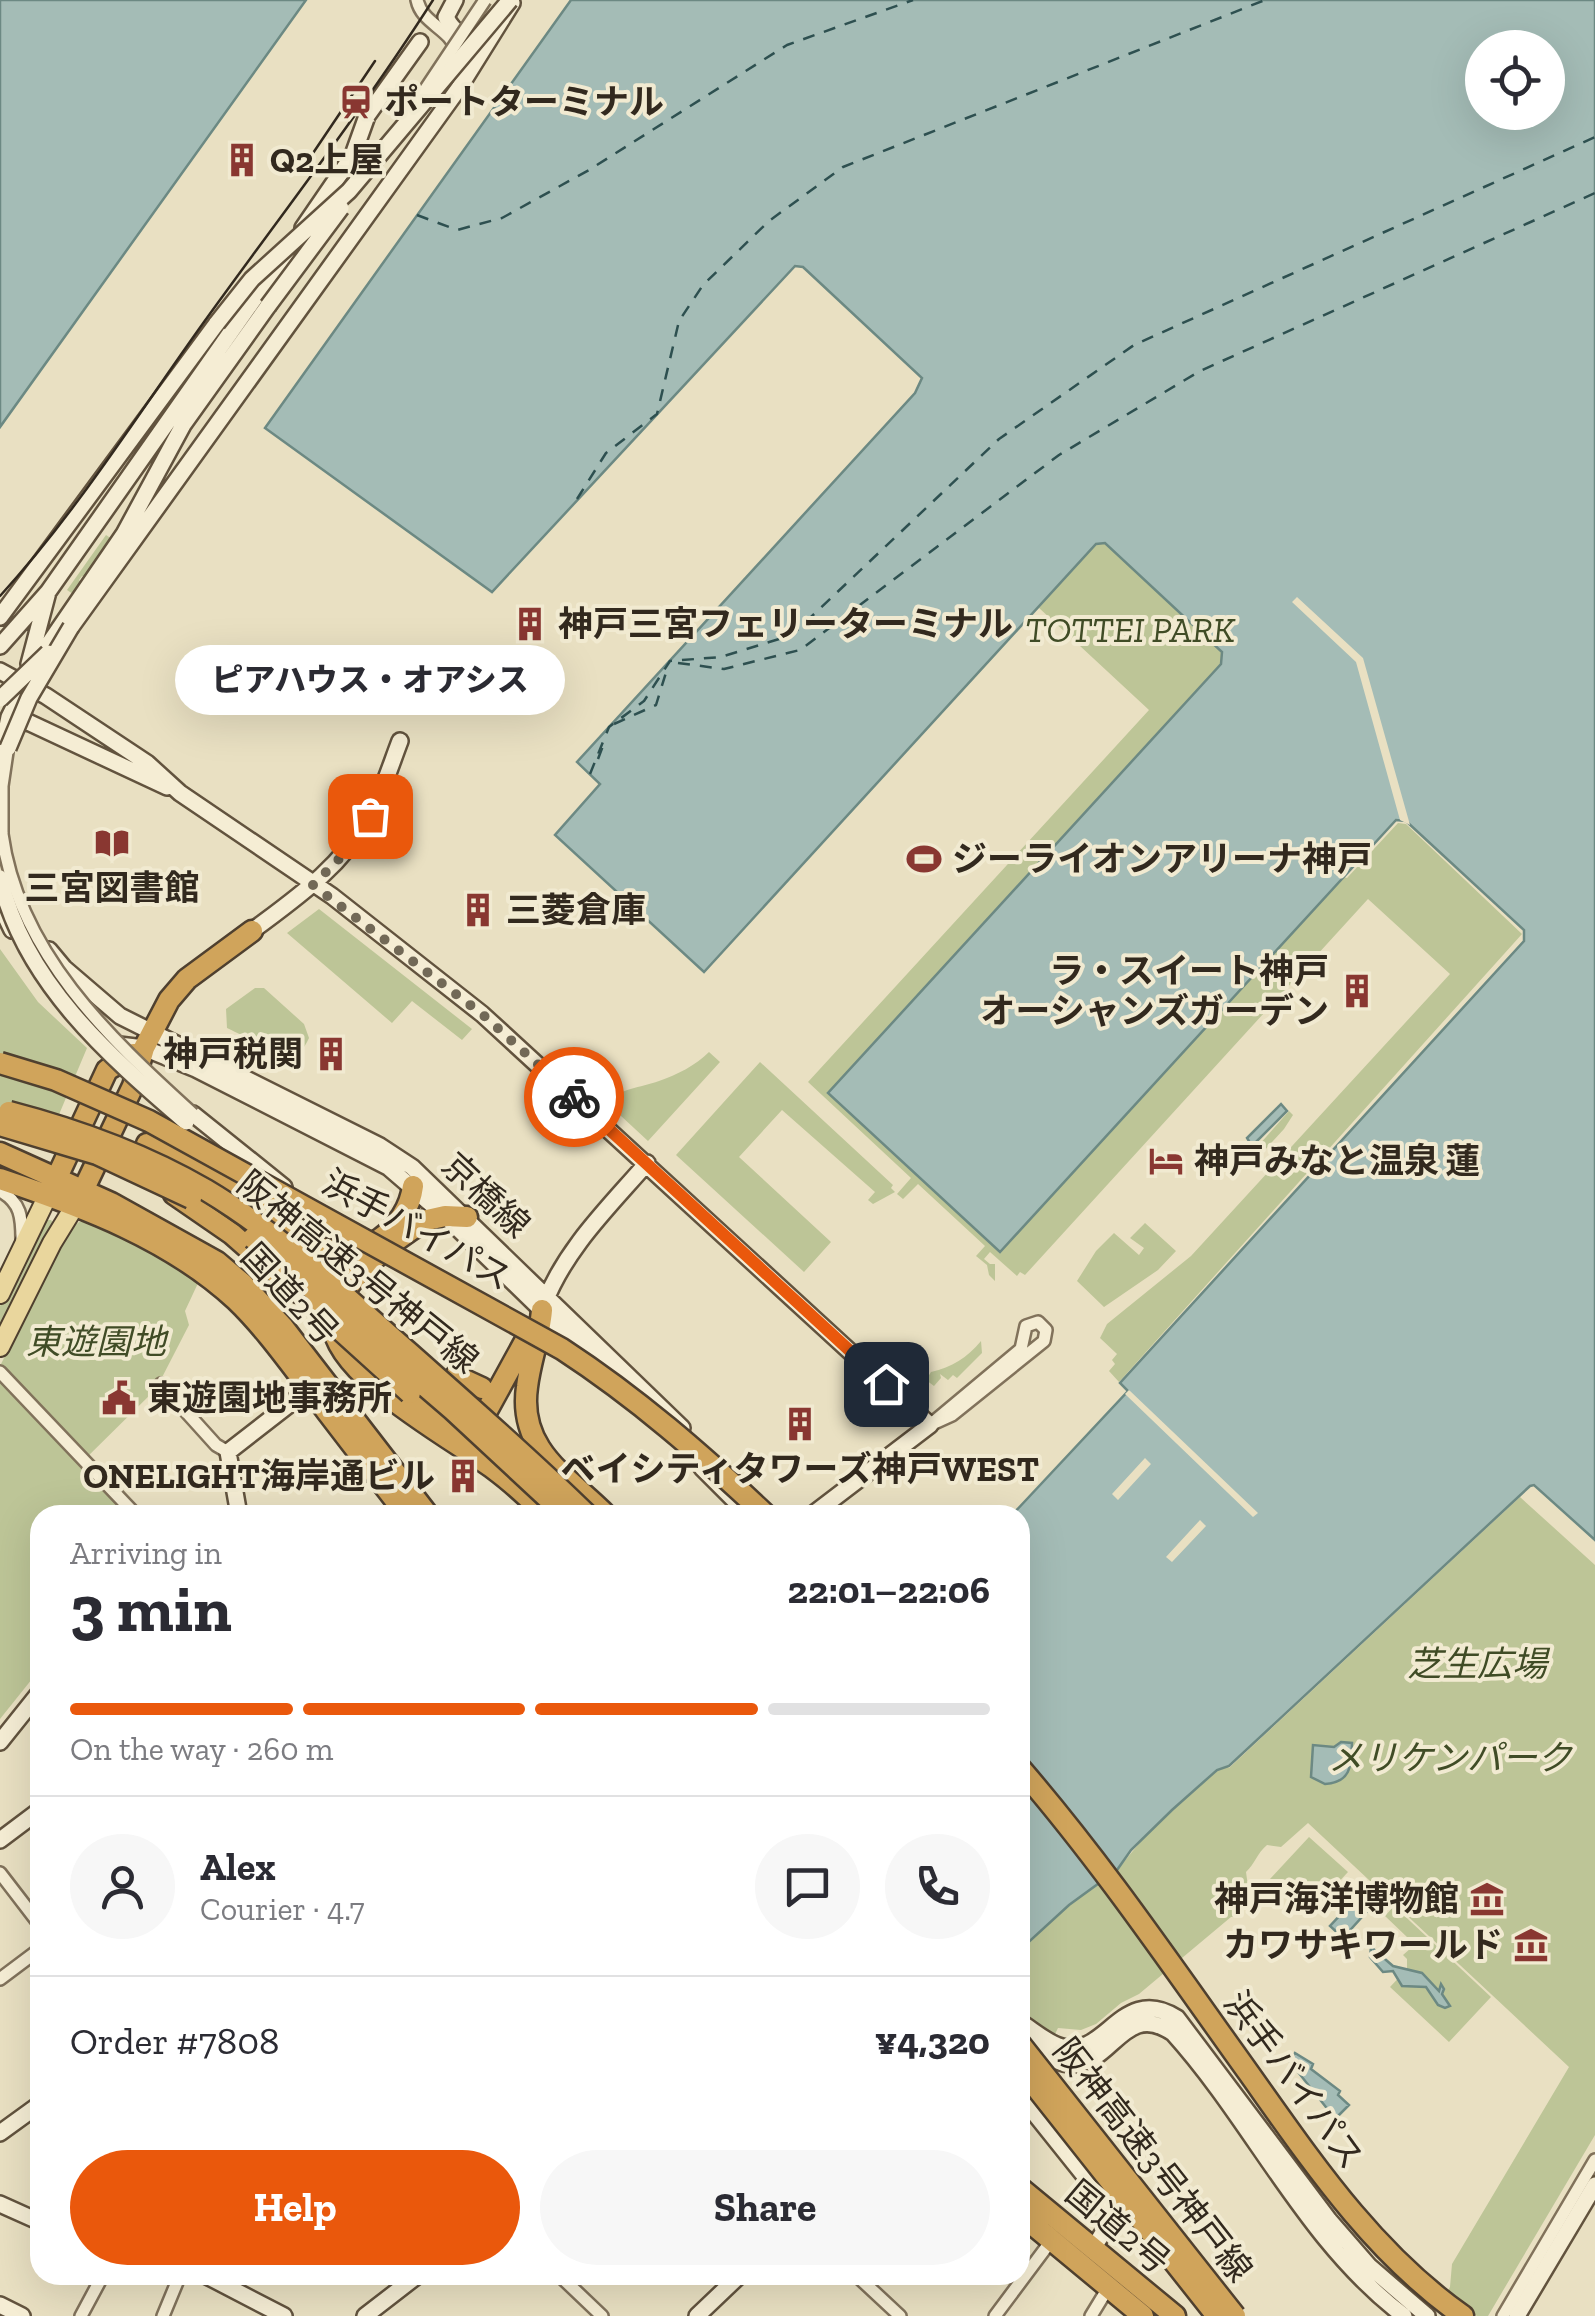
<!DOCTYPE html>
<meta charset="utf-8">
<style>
:root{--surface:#fff;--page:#f7f7f7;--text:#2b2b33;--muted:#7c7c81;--line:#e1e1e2;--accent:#ea580c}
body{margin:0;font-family:"Zilla Slab","Noto Sans JP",serif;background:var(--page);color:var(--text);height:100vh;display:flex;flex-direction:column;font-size:38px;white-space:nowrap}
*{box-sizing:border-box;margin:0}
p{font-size:32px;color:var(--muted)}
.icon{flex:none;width:55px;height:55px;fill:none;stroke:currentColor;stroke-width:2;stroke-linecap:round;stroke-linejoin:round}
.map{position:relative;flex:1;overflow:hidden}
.side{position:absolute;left:30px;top:1505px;width:1000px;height:780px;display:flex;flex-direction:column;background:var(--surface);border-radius:30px;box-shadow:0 10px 40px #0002}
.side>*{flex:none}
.controls{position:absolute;left:1465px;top:30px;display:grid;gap:20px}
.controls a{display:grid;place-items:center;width:100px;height:100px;border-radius:50%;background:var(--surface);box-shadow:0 10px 40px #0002;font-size:50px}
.pin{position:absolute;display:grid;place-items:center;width:85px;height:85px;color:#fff;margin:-42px;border-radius:20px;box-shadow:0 5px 15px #0006}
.courier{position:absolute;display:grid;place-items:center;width:100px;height:100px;margin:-50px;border:8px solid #ea580c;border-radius:50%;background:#fff;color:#222;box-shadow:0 2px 12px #0007}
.bubble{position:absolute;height:70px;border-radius:35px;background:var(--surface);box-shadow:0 10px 40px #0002;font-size:32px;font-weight:800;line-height:70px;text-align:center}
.overview em{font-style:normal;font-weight:800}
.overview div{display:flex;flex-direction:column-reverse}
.overview{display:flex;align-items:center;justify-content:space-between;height:170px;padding:0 40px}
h1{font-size:65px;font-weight:800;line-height:75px}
.bar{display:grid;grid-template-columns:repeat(4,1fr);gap:15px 10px;align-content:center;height:120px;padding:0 40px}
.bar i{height:12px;border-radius:8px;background:var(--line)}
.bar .active{background:var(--accent)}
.bar p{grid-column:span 4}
.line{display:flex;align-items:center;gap:25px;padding:0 40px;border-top:2px solid var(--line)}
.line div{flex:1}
.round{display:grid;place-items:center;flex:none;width:105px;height:105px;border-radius:52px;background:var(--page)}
.primary-button{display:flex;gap:20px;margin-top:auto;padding:20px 40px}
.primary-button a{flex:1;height:115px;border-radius:60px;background:var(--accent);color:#fff;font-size:40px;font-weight:800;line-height:115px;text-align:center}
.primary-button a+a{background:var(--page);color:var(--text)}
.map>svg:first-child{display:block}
.green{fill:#bdc597}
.water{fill:#a4bcb6;stroke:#6c8983;stroke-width:2.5;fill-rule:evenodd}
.pier{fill:#e9e0c2}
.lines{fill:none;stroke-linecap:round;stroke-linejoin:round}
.ferry{stroke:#2e5050;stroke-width:2.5;stroke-dasharray:12 10;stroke-linecap:butt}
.street-casing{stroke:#81725b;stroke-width:16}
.secondary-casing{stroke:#62533e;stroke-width:20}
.primary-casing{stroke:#4f402f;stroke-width:22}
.highway-casing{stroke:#4f402f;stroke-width:25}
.street{stroke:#f5edd4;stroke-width:11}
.secondary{stroke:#f5edd4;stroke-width:15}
.primary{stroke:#e9d69d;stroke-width:18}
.highway{stroke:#d0a45b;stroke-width:20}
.tram{stroke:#32291e;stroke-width:2.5}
.street-bridge-casing{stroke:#81725b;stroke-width:16;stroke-linecap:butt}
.secondary-bridge-casing{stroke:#62533e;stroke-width:20;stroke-linecap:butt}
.highway-bridge-casing{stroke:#4f402f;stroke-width:25;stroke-linecap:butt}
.street-bridge{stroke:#f5edd4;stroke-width:11}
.secondary-bridge{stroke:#f5edd4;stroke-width:15}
.highway-bridge{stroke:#d0a45b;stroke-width:20}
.done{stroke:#726957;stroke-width:10;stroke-dasharray:0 18}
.route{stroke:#ea580c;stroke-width:12}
.labels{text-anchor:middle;stroke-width:8;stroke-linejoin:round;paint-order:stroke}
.poi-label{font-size:35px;font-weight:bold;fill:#32291e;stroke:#f1ead1;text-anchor:start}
.park-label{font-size:35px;font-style:italic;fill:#404c26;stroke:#f1ead1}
.street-label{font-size:35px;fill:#32291e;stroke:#f1ead1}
</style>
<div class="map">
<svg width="1595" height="2316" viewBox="0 0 1595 2316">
<rect width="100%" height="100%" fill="#e9e0c2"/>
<path class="green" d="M106,535l6,4 -7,5 2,2 -22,31 -3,-1 -3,4 2,2 -8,12 -6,-4z
M1105,543l117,109 -1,12 -377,412 172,159 328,-358 3,1 51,-55 8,1 116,110 -403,448 -10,-11 6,-7 -3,-4 5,-6 -17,-16 7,-14 84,-68 259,-282 -82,-75 -343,376 -5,-3 -3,4 -27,-24 -6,7 6,5h5v17l-6,-6 -2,-10 -11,-9 9,-10 -67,-62 -15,15 -6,-5 14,-16 -103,-96 341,-372 -111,-103 58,-63z
M319,909l153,120 -10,11 -50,-39 -20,22 -105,-90z
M0,949l38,53 49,46 -40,95 -47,-21z
M255,988h9l40,36 5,14c-15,34 -33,7 -54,2 -7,-2 -18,-7 -28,-12l-1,-19z
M709,1052l11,10 -72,79 -41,-38c13,-15 33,-15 52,-22 18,-6 37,-16 50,-29z
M760,1062l133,123 -2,3 4,4 -22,12 -5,-4 7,-8 -93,-82 -43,47 92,85 -27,30 -128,-117z
M1289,1111l4,4 -9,14 -31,34 -8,-9 10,-10 3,2z
M47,1220h4l3,4 -54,108v-26l20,-28z
M79,1222h10l62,29 48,30 -14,30 4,14 -33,64 -77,76 47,50h-86v154l-40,50v-353l68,-136z
M1145,1223l31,28 -18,19 -54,37 -27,-26 19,-30 18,-18 25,22 5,-7 -14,-10z
M981,1341l1,12 -25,25 -4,-3 -5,5 -8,-6 1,4 -7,8 -8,-6 5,-8c21,-5 36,-14 50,-31z
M1520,1497l75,68v570l-107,181h-11l-32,-20 5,-9 2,-23 117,-197 -261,-244 -27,24 -14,-2c-10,8 -12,19 -21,27l4,29 -12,16h-7l-92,77 -18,9 -25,21 -15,6 -23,-2 -4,8 -34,-21v-64l49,-46 48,-35 35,-42 -5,-6 73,-64 9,10z
M1309,1837l39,35 -39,42 -39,-35z
M1394,1906l97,91 -42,45 -59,-55 17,-18v-10l-4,-4 8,-7 -7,-7 3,-4 -22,-21z"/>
<path class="water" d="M0,0h306l-306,427z
M571,0h1024v1540l-61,-55 -4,1 -301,280 -12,4 -45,40 -41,40 -14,20 -48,35 -49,45v-435h-8l116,-124 -8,-8 404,-442v-11l-118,-109 -10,-1 -396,432 -172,-159 393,-429 1,-12 -117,-109 -9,1 -392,428 -149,-137 45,-51 -23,-22 338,-369 7,-15 -119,-111 -8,-1 -303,326 -227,-164zM1482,48h66v64h-66z
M1281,1104l6,7 -35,35 -5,-8z
M1341,1742l11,1c-1,22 0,39 -27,41l-14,-7 2,-32 21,2z
M1357,1897l13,11 -27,30 -13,-12z
M1371,1947l22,19 29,7 17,18 2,-7 3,5 -2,5 8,12 -5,2 -7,-3 -12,-18 -24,-1 -9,-15 -10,1 -13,-15z
M1295,2053l18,11 -2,5 29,22 -2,4 11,10 -10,10 -6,1 -43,-54z"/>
<path class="pier" d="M1297,597l66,61 47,167 -10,-5 -44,-158 -64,-60z
M1129,1390l129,123 -5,4 -128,-123z
M1145,1458l6,6 -33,36 -6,-6z
M1200,1520l6,6 -34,36 -6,-5z"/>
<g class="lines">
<path class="ferry" d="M417,215l40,15 45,-12 87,-48 198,-125 126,-45
M577,499l29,-46 51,-39 22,-93 24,-36 66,-64 74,-54 422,-167
M678,663l46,6 76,-19 259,-195 141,-84 395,-178
M614,724l42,-19 12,-39
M598,759l6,-16
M590,774l19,-47 35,-26 26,-40 51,-4 71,-22 207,-196 135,-94 461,-208"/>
<g class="street-casing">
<path id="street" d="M417,0c5,24 33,28 40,51
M2,834v-48l5,-34
M0,1191c21,11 22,27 22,49
M1038,1322l8,8 -2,11 -92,74 -22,10 91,-76 5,-23z
M0,1372l136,143
M161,1384l55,61 12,7
M0,1873l40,52
M0,1979l40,-30
M559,2275l43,41
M856,2275l44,41
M81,2316l22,-41
M163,2316l17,-41
M995,2316l56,-75
M1091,2316l17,-28
M1503,2316l92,-156"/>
</g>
<g class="secondary-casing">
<path id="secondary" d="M455,0l-9,17c8,17 23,25 39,13
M303,228l50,-73 14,-39 53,-74
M48,592l242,-344
M0,617l217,-294
M71,627l388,-539 53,-85
M0,646l48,-54 -19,72
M0,671l46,25 101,67 33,30 152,103 150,118 448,411 -118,90
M11,718l19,5 137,64
M0,761l9,-44 28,-56 87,-127 59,-109 85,-119
M0,905l12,25
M252,931c44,-33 88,-63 116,-112 14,-25 22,-52 32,-78
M49,950l15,18 56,48 260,130 32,21 270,261
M95,1033l16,11 33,4 52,21 192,98 57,49 152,148
M193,1114l91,73
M544,1304c22,-56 64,-96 103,-141
M702,1468l47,47
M239,1515l-11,-63 81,-63
M0,1742l40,-50
M0,1840l40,-30
M1020,2022c13,8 27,21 42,25 44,12 60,-64 115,-29l152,202 40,46 58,50
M1020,2038c15,10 30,24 49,26 43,4 54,-65 104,-31 82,91 132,208 231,283
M1034,2080l-3,18 4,16 80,100 -23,36
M0,2133l40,-29
M0,2204l40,18
M205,2275l79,41
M0,2305l22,11
M365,2316l53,-41
M697,2316l43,-41
M1517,2316l78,-131"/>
</g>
<g class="primary-casing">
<path id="primary" d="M0,1294l48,-99
M0,1347l52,-104 24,-39"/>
</g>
<g class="highway-casing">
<path id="highway" d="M147,1144c39,20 76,41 113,65 19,13 37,30 58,38 43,17 90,-18 95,-61
M0,1153l111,50 106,59 26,22 40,43 145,188
M0,1179c84,28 170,60 236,121 27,26 50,58 73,88 33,43 65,85 98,127
M52,1188l55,-118 27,-16
M174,1194l58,40 66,58
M79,1199l54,-113 11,-38 25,-48 18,-21 65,-48
M427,1220c-30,17 -96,67 -94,104 2,52 122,116 161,145 19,14 36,30 52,46
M414,1223l31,-7 22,1
M542,1310c-2,26 -12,51 -15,77 -9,63 40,89 79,128
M456,1376l26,12
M410,1393c21,17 50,53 74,23l45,-82
M1020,1768c83,96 154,201 228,304 64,90 124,180 215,244
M1020,2188l155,128
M1020,2214l123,102"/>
</g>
<use href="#street" class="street"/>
<use href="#secondary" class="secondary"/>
<use href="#primary" class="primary"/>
<use href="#highway" class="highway"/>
<path class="tram" d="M305,165l70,-104
M0,596c76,-83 138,-182 204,-274 77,-107 158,-211 229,-322"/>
<g class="street-bridge-casing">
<path id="street-bridge" d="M421,96l64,-96
M2,834c16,118 106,203 191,280"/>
</g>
<g class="secondary-bridge-casing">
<path id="secondary-bridge" d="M268,306l73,-98
M217,323l35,-44 97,-88 161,-191
M0,699l48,-46
M8,748l21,-50 42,-71
M0,878c24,104 108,177 186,244"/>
</g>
<g class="highway-bridge-casing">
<path id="highway-bridge" d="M0,1063l56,17 93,41 413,228c75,49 139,105 204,166
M9,1112c69,18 135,42 197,78 74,44 137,105 201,161 61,54 122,107 180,164
M0,1125l97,29 94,44
M253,1238l200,172 113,105
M315,1307l95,86
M1020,2044l215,272
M1020,2067l197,249"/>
</g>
<use href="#street-bridge" class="street-bridge"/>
<use href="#secondary-bridge" class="secondary-bridge"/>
<use href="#highway-bridge" class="highway-bridge"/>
</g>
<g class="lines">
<path class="done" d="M370,816l-22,34 -35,35 169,129 92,83"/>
<path class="route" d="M574,1097l312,287"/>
</g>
<defs>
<g id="station-bare" transform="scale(2.7)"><path d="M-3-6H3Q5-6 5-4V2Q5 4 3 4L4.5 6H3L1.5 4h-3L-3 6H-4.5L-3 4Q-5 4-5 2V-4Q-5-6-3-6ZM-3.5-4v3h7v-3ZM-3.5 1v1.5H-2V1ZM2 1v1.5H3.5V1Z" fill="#893731" stroke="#f1ead1" stroke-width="2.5" paint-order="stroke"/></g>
<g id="building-bare" transform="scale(2.7)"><path d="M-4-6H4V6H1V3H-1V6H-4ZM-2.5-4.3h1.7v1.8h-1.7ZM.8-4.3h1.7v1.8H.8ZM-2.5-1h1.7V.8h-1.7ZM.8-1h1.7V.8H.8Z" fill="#893731" stroke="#f1ead1" stroke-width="2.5" paint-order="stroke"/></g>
<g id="library-bare" transform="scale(2.7)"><path d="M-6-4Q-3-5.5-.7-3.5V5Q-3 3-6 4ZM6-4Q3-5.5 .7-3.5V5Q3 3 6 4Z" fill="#893731" stroke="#f1ead1" stroke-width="2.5" paint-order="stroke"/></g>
<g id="stadium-bare" transform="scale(2.7)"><path d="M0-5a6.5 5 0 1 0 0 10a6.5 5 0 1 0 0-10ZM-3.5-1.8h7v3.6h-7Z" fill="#893731" stroke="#f1ead1" stroke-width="2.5" paint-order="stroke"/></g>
<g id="hotel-bare" transform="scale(2.7)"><path d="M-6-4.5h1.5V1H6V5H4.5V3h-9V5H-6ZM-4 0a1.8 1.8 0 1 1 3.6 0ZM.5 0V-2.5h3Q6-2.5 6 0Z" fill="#893731" stroke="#f1ead1" stroke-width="2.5" paint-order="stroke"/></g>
<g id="civic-bare" transform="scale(2.7)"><path d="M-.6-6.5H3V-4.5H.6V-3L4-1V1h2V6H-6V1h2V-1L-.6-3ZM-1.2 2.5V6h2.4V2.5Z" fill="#893731" stroke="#f1ead1" stroke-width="2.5" paint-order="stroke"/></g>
<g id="museum-bare" transform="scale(2.7)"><path d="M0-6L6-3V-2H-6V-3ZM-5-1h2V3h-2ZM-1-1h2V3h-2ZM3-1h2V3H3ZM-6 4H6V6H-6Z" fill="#893731" stroke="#f1ead1" stroke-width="2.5" paint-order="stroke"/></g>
</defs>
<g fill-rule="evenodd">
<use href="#station-bare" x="356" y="102"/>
<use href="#building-bare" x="242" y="160"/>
<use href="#building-bare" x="530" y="624"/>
<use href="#library-bare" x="112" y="843"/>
<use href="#stadium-bare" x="924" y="859"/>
<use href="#building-bare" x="478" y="910"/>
<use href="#building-bare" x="1357" y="991"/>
<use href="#building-bare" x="331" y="1054"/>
<use href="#hotel-bare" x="1166" y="1161"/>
<use href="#civic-bare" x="119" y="1398"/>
<use href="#building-bare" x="800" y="1424"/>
<use href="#building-bare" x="463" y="1476"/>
<use href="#museum-bare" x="1487" y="1899"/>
<use href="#museum-bare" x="1531" y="1945"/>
</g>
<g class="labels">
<g class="poi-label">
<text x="384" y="114">ポートターミナル</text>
<text x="270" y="172">Q2上屋</text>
<text x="558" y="636">神戸三宮フェリーターミナル</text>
<text x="952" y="871">ジーライオンアリーナ神戸</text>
<text x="112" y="900" text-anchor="middle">三宮図書館</text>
<text x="506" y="922">三菱倉庫</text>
<text x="1329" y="983" text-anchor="end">ラ・スイート神戸<tspan x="1329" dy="40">オーシャンズガーデン</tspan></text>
<text x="303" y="1066" text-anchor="end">神戸税関</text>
<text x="1194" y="1173">神戸みなと温泉 蓮</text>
<text x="147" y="1410">東遊園地事務所</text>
<text x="800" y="1481" text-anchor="middle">ベイシティタワーズ神戸WEST</text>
<text x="435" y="1488" text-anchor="end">ONELIGHT海岸通ビル</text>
<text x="1459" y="1911" text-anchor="end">神戸海洋博物館</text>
<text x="1503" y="1957" text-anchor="end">カワサキワールド</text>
</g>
<g class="park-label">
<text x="1130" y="642">TOTTEI PARK</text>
<text x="96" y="1354">東遊園地</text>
<text x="1477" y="1676">芝生広場</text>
<text x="1450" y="1770">メリケンパーク</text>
</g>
<g class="street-label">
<text transform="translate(486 1195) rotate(43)" y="12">京橋線</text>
<text transform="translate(417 1230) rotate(29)" y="12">浜手バイパス</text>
<text transform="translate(358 1272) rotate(39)" y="12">阪神高速3号神戸線</text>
<text transform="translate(290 1294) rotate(47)" y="12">国道2号</text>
<text transform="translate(1294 2080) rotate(54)" y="12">浜手バイパス</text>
<text transform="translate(1153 2160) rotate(52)" y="12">阪神高速3号神戸線</text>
<text transform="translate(1118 2227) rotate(40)" y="12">国道2号</text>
</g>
</g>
</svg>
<div class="controls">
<a><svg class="icon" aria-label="locate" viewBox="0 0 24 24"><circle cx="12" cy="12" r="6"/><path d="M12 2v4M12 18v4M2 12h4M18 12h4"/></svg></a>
</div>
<div class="pin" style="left:370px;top:816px;background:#ea580c"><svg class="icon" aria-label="bag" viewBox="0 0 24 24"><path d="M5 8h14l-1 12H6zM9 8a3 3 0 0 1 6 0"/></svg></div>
<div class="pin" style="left:886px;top:1384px;background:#1f2937"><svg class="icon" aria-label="home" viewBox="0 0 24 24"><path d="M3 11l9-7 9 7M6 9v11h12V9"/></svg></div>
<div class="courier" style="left:574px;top:1097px"><svg class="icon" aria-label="bike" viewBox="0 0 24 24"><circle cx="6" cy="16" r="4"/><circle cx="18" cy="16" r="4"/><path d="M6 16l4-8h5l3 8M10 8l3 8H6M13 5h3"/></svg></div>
<div class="bubble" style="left:175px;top:645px;width:390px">ピアハウス・オアシス</div>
<section class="side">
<div class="overview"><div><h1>3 min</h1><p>Arriving in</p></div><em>22:01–22:06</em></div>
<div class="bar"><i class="active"></i><i class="active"></i><i class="active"></i><i></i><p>On the way · 260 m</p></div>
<div class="line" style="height:180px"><a class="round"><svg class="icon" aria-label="person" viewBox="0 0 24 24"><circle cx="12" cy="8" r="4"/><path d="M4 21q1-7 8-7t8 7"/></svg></a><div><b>Alex</b><p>Courier · 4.7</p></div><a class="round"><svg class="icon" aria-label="chat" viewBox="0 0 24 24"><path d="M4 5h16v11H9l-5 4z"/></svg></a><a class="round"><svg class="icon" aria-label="phone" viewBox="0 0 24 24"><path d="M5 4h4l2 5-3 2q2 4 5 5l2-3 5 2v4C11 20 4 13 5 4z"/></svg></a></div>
<div class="line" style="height:130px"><div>Order #7808</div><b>¥4,320</b></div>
<div class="primary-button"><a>Help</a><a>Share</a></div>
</section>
</div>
